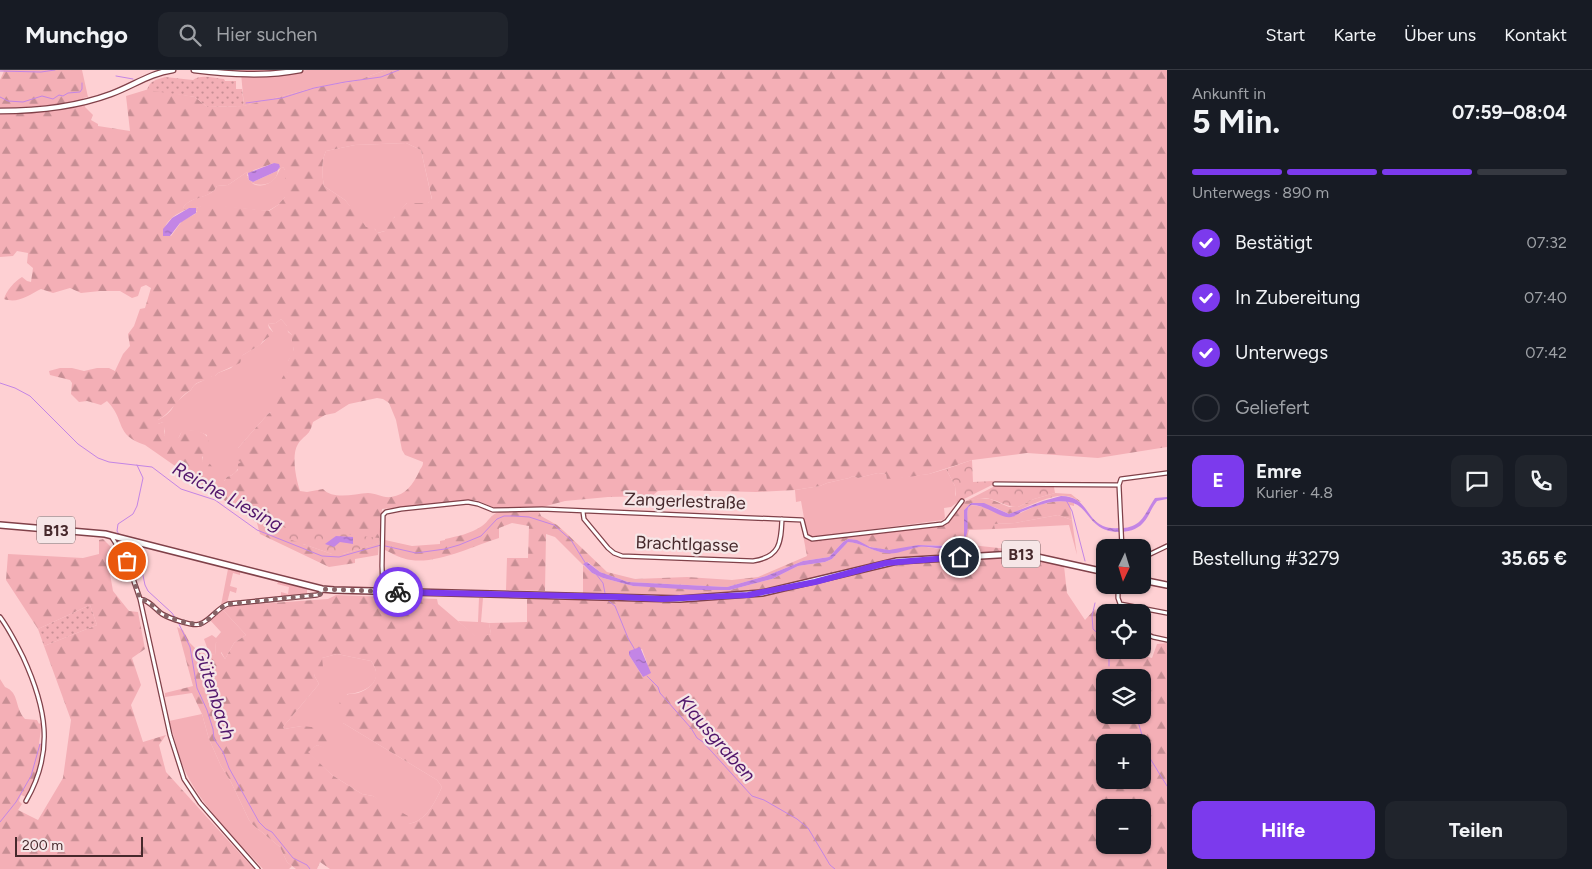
<!DOCTYPE html>
<html lang="de">
<meta charset="utf-8">
<style>
:root{--surface:#171b24;--page:#20242c;--text:#f1f3f6;--muted:#9ea1a6;--line:#363941;--accent:#7c3aed}
body{margin:0;font-family:Figtree,sans-serif;background:var(--page);color:var(--text);height:100vh;display:flex;flex-direction:column;font-size:19px;white-space:nowrap}
*{box-sizing:border-box;margin:0}
p{font-size:16px;color:var(--muted)}
.icon{flex:none;width:28px;height:28px;fill:none;stroke:currentColor;stroke-width:2;stroke-linecap:round;stroke-linejoin:round}
.map{position:relative;flex:1;overflow:hidden}
.sheet{display:flex;flex-direction:column;background:var(--surface);width:425px}
.sheet>*{flex:none}
.needle{width:32px;rotate:184deg}
.controls{position:absolute;left:1096px;top:469px;display:grid;gap:10px}
.controls a{display:grid;place-items:center;width:55px;height:55px;border-radius:10px;background:var(--surface);box-shadow:0 1px 4px #0004;font-size:25px}
.scale{position:absolute;left:15px;bottom:12px;width:128px;box-sizing:border-box;padding-left:5px;border:2px solid #46292c;border-top:0;font-size:14px;line-height:18px;white-space:nowrap;color:#46292c;-webkit-text-stroke:4px #f6e6e7;paint-order:stroke}
.pin{position:absolute;display:grid;place-items:center;width:42px;height:42px;color:#fff;margin:-21px;border:2px solid #fff;border-radius:50%;box-shadow:0 1px 5px #0007}
.courier{position:absolute;display:grid;place-items:center;width:50px;height:50px;margin:-25px;border:4px solid #7c3aed;border-radius:50%;background:#fff;color:#222;box-shadow:0 1px 6px #0007}
.summary em{font-style:normal;font-weight:700}
.summary div{display:flex;flex-direction:column-reverse}
.summary{display:flex;align-items:center;justify-content:space-between;height:85px;padding:0 25px}
h1{font-size:32px;font-weight:700;line-height:38px}
.bar{display:grid;grid-template-columns:repeat(4,1fr);gap:8px 5px;align-content:center;height:60px;padding:0 25px}
.bar i{height:6px;border-radius:4px;background:var(--line)}
.bar .selected{background:var(--accent)}
.bar p{grid-column:span 4}
.line{display:flex;align-items:center;gap:12px;padding:0 25px;border-top:1px solid var(--line)}
.line div{flex:1}
.round{display:grid;place-items:center;flex:none;width:52px;height:52px;border-radius:10px;background:var(--page)}
ol{padding:0 25px;list-style:none}
li{display:flex;align-items:center;gap:15px;height:55px}
li p{margin-inline-start:auto}
li .icon{padding:5px;border-radius:50%;background:var(--accent);color:#fff;stroke-width:4}
li:last-child{color:var(--muted)}
li i{width:28px;height:28px;border:2px solid var(--line);border-radius:50%}
.cta{display:flex;gap:10px;margin-top:auto;padding:10px 25px}
.cta a{flex:1;height:58px;border-radius:10px;background:var(--accent);color:#fff;font-size:20px;font-weight:700;line-height:58px;text-align:center}
.cta a+a{background:var(--page);color:var(--text)}
header{display:flex;align-items:center;gap:30px;box-sizing:border-box;height:70px;padding:0 25px;background:var(--surface);border-bottom:1px solid var(--line)}
header strong{font-size:24px}
nav{display:flex;gap:28px;margin-inline-start:auto;font-size:18px}
.search{width:350px;height:45px;background:var(--page);display:flex;align-items:center;gap:12px;box-sizing:border-box;padding:0 18px;border-radius:10px;color:var(--muted);font-size:19px}
main{display:flex;flex:1;min-height:0}
.map>svg:first-child{display:block}
.grass{fill:#f4afb6}
.forest{fill:url(#forest-firs);fill-rule:evenodd}
.park{fill:url(#park-crowns)}
.garden{fill:url(#garden-dots)}
.water{fill:url(#water-ripples)}
.lines{fill:none;stroke-linecap:round;stroke-linejoin:round}
.stream{stroke:#c385e5;stroke-width:1}
.minor-casing{stroke:#804149;stroke-width:5.5}
.secondary-casing{stroke:#804149;stroke-width:7}
.primary-casing{stroke:#804149;stroke-width:8}
.minor{stroke:#fff;stroke-width:3}
.secondary{stroke:#fff;stroke-width:4.5}
.primary{stroke:#fff;stroke-width:5}
.done{stroke:#866366;stroke-width:5;stroke-dasharray:0 9}
.route{stroke:#7c3aed;stroke-width:6}
.labels{text-anchor:middle;stroke-width:4.5;stroke-linejoin:round;paint-order:stroke}
.shield{fill:#f6e6e7;stroke:#7b6264;stroke-width:1}
.shield-label{font-size:16px;font-weight:bold;fill:#46292c}
.street-label{font-size:18px;fill:#46292c;stroke:#f6e6e7}
.water-label{font-size:19px;font-style:italic;fill:#52166c;stroke:#f6e6e7}
</style>
<header>
<strong>Munchgo</strong>
<div class="search"><svg class="icon" aria-label="search" viewBox="0 0 24 24"><circle cx="10" cy="10" r="6"/><path d="M15 15l6 6"/></svg>Hier suchen</div>
<nav><a>Start</a><a>Karte</a><a>Über uns</a><a>Kontakt</a></nav>
</header>
<main>
<div class="map">
<svg width="1167" height="799" viewBox="0 0 1167 799">
<defs>
<pattern id="forest-firs" width="22" height="20" patternUnits="userSpaceOnUse" patternTransform="scale(1.25)"><rect width="22" height="20" fill="#f4afb6"/><path d="M5 1l3.5 6h-7zM16 11l3.5 6h-7z" fill="#c78e94"/></pattern>
<pattern id="park-crowns" width="20" height="18" patternUnits="userSpaceOnUse" patternTransform="scale(1.25)"><rect width="20" height="18" fill="#f4afb6"/><path d="M2 6a3 3 0 1 1 6 0M12 15a3 3 0 1 1 6 0" fill="none" stroke="#c78e94"/></pattern>
<pattern id="garden-dots" width="8" height="8" patternUnits="userSpaceOnUse" patternTransform="scale(1.25)"><rect width="8" height="8" fill="#f4afb6"/><path d="M2 2h.1M6 6h.1" fill="none" stroke="#c78e94" stroke-width="1.8" stroke-linecap="round"/></pattern>
<pattern id="water-ripples" width="26" height="14" patternUnits="userSpaceOnUse" patternTransform="scale(1.25)"><rect width="26" height="14" fill="#c385e5"/><path d="M2 4q2-2 4 0t4 0M15 11q2-2 4 0t4 0" fill="none" stroke="#a06dba"/></pattern>
</defs>
<rect width="100%" height="100%" fill="#fed0d3"/>
<path class="grass" d="M204,0h94v1l9,-1h79l-30,11 -39,6 -73,19 -3,-33z
M406,73l15,7 11,50 -4,3h-21l-16,18 -6,10 -8,2 -2,-4 -9,-2 -21,-27 -21,-14c-2,-11 -3,-25 2,-35l29,-6z
M281,98l2,-1 2,3v27l-7,8 -10,6 -62,-6 -10,3h-13c9,-14 27,-8 34,-22l11,-1 19,-13c0,5 1,8 5,11 7,5 17,2 23,-5 3,-3 3,-7 6,-10z
M281,249l6,7 1,6 4,3 2,17 -6,9v11l-17,40 -3,2 -30,34v8l3,5c-2,8 -6,14 -14,16l-3,4h-4l-18,-20 5,-26c-9,-4 -18,-6 -26,-2 -3,7 -6,8 -12,11l-5,-9 1,-4 -2,-9 -5,2v-4c6,-3 15,-9 16,-16 6,-5 11,-10 17,-14 4,-9 13,-8 21,-14h3l3,-3 13,-5 12,-13 18,-11 12,-12 -5,-8 8,-1z
M946,399l9,17v8l3,8 -7,5 -7,1 1,10 -2,2 -129,17 -7,-2 -6,-34 -5,1 -1,-12 25,-4 7,-3 22,-5 4,-2 5,2 20,-5 8,1 1,5 42,-5z
M1058,445l14,5 5,35 -8,-30 -74,4 -1,-5 21,-1z
M228,499l12,3v3l-7,-2 -3,13 7,2 -1,5 -6,-2 -3,12 -6,2z
M278,512l29,7v5l-26,3v-5l7,2 1,-7 -12,-3z
M479,528h4l-2,24 8,1 2,11 -13,5 -20,-18 20,1z
M223,540l23,25 -12,8 -9,16 -9,-17 -1,13 -14,-1 7,-4 -4,-11 8,-4 4,3 5,-6 -11,-12z
M337,584l34,7c15,20 -5,32 -24,33l-4,29 94,57 5,7c-7,15 -15,33 -33,37l-36,-28 -11,-2 -30,-19 -25,-23 10,-7 9,3 -24,-22 -18,3 -1,-2 36,-43 -5,-9 8,-17z
M202,644l7,25 12,27 10,16 18,38 3,4 28,23 7,15 5,4 -3,3h-26c-26,-29 -60,-61 -77,-96 -8,-16 -11,-35 -17,-52z"/>
<path class="forest" d="M0,0h82l6,27 -5,1 2,9 8,8 -2,5 7,4v2l32,5 -4,-35 23,-7 46,8 12,10 36,-1 74,-19 39,-6 30,-11h781v377l-69,11 -71,-5 -55,7 -43,14 -42,6 -1,-6 -8,-1 -20,5 -5,-2 -4,2 -22,5 -7,3 -25,4 -39,2 -81,-2 -17,1 -6,5 -44,1 -43,4 -26,7h-44l-19,-8h-8l-86,9 -4,46 -23,4v4l-26,4 -69,-33 -3,-11 -112,-78c-31,-10 -19,-25 -38,-44l-6,4 -14,-4 -8,1 -8,-8 1,-11 -2,-3 -20,-5 -1,-4 11,-3h12l12,3 13,-3h12l6,3 8,-17 7,-8 -2,-12 6,-8 6,-17 5,-1 6,-20 -5,-3 -5,2 -3,9 -6,2 -12,-7h-20l-19,2 -11,-5 -17,5 -12,-4c-12,6 -23,15 -37,10 2,-8 11,-18 18,-22l5,4 4,1 2,-14 -6,-5 1,-10 -11,-2 -4,5 -13,1v-177l4,-9zM406,73l15,7 11,49 -4,4h-21l-7,7 -5,1v6l-9,6 -1,8 -7,2 -5,-6h-7l-9,-13 -1,-7 -6,-1 -5,-6 -21,-14c-2,-11 -3,-25 2,-35l29,-6zM274,93l6,4 -3,4 -24,11 -4,-2 -2,-4 7,-6zM283,97l2,3v27l-7,8 -9,6 -63,-7 -10,4h-13c8,-13 27,-8 34,-22l11,-1 19,-13 3,10c11,6 27,2 28,-12zM189,138l8,3 -2,3 -13,7 -11,15h-8c1,-16 13,-22 26,-28zM281,249l6,7v4l5,5v8l2,7 -6,11v11c-6,3 -8,9 -7,16l-7,7 -1,4 2,3 -5,4 1,6 -3,2 -30,34 -1,12 4,2 -3,2v6l-6,5 -5,2 -3,4h-4l-2,-7 -8,-10 -8,-3v-4c4,-3 5,-5 6,-10 4,-16 -14,-18 -26,-16l-3,6 -10,6 -2,-5 -3,-3 1,-12 -2,-1 -5,2v-4c14,-7 19,-23 33,-30 4,-8 9,-9 18,-10l3,-4h3l3,-3 22,-10 3,-8 17,-10 3,-4 11,-8 -5,-5 -1,-4 8,-1zM377,328l6,1 6,4 7,17 6,30 3,5 18,7c0,5 -2,5 -4,10 -6,12 -13,23 -28,25 -9,1 -15,-4 -23,-4 -14,1 -35,7 -45,-4l-16,3 -7,-1c-4,-12 -9,-36 -2,-47 8,-11 11,-7 15,-22l12,-7 10,-2 14,-9zM378,473l-35,11h-11l-29,-10z
M1055,423l16,1 10,8c-3,-1 -7,-4 -10,-5 -18,-6 -46,12 -62,17l-15,-7 -23,-4 -7,7v27c-12,13 -28,7 -44,8 -8,0 -15,4 -23,5 -17,1 -33,-5 -49,-11l-5,3 -14,15 -26,4 -37,15 -39,11 -99,-5 -28,-10 -12,-10 -5,3 9,8 11,5 30,8 97,4 42,-11 26,-13 27,-4 7,-3 16,-17c11,0 22,8 33,10 15,3 24,-3 38,-5 7,-1 15,2 23,2 29,1 23,-21 26,-41l3,-3 14,2 27,10c18,-9 41,-20 62,-14v3l-4,-1 2,15 -14,-5 -43,8 -21,1 1,5 -26,1 -3,13 5,2 37,4 2,7 14,1 40,9 3,27 18,27 10,-11 7,20 3,4v17h15l32,8 5,-14 10,-1v226h-837l-10,-7 -3,7h-21l-9,-7 -7,-15 -28,-23 -3,-4 -18,-38 -10,-16 -12,-27 -7,-25 -10,-21 -27,4v-4l28,-7 -16,-59 6,3 7,13 11,11 14,1 1,-13 8,5 -3,6 4,6 9,-16 12,-8 -23,-25 8,-4 97,-7 8,-4 101,4 1,5 40,34 13,-4 -2,-11 38,-1v-26l56,2v-33l-28,-28 -9,-3 -1,57 -39,-1 1,-32h21l1,-32 -17,-3 -13,5v10c-26,8 -61,26 -88,22 -9,-1 -18,-6 -26,-10v-10l27,6 28,-2v-3l5,-1v-1c13,-3 25,-5 37,-13 6,-4 9,-12 17,-14 13,-4 27,-2 40,-1l2,5 16,9 8,7 42,40 28,7 52,-2 45,3 26,-3 49,-21 -4,-21 4,5 5,1 91,-13 40,-2 4,-2 15,-20 4,-3 13,-3 11,1 19,8h9l16,-8zM642,579l5,14 -4,14 -14,-22zM337,584l34,7c11,14 3,27 -13,32 -4,1 -8,0 -12,2 -10,5 -8,21 -3,28l94,57 5,7c-7,15 -15,33 -33,37l-1,-8 -35,-20 -11,-2 -30,-19 -24,-23 9,-7 9,4 6,-3 1,-4 -13,-14 -18,-2 -18,3 -1,-2 36,-43 -5,-9 9,-8 -1,-9zM1129,600l1,7 12,1v37h-37v-37zM1105,672h37v38h-37zM1105,738h37v37h-37z
M103,469l9,9 -3,20 4,23 16,20 9,1 7,37 -13,9 9,27 -10,20 12,37 23,-7 -7,10 7,27 88,97h-254v-190l5,8c15,6 9,20 20,32l12,1 2,4 3,-3 -3,23h3c-2,20 -6,36 -16,53l-5,-2 -2,6 3,3 -4,6 20,10 25,-42 8,-58 -27,-74 53,-21 -7,-20 -52,24 -32,-49 2,-26 75,4 16,-4v-14z"/>
<path class="park" d="M972,390l1,22 20,-1 1,3 -36,18 -2,-3 -1,-13 -9,-17z
M995,416l59,1 1,6 -21,6 -16,8c-10,1 -18,-6 -28,-8 -9,-3 -15,1 -24,2z
M271,455l108,13v5l-36,11h-11l-55,-19 -5,-6z"/>
<path class="garden" d="M165,7l28,3c7,-6 22,-2 31,-1l1,2h11v8h6l2,17 -37,1 -12,-10 -48,-7c3,-10 9,-10 18,-13z
M90,535l7,20 -53,21 -6,-17z"/>
<path class="water" d="M274,93l5,1 1,3 -3,4 -24,11 -4,-2 -1,-7z
M189,138h7v5l-16,10 -10,13h-7v-7l9,-11z
M1061,426c26,0 24,22 42,30 6,3 14,2 20,2 6,0 13,-3 17,-7 6,-6 10,-16 15,-23l12,-1v2l-10,2c-6,7 -8,16 -14,22 -6,7 -16,9 -24,9 -31,0 -29,-27 -50,-30 -16,-3 -33,4 -48,10 -3,2 -7,5 -10,5 -11,2 -25,-13 -40,-12l-3,3c-2,9 2,22 -3,30 -10,19 -31,7 -46,9 -11,2 -22,8 -34,6 -13,-2 -26,-11 -37,-11l-16,17 -7,3 -27,4 -26,13 -42,11h-33l-64,-4 -30,-8 -11,-5 -9,-9 4,-2 13,10 28,10 99,5 39,-11 37,-15 26,-4 14,-15 5,-3 9,1 13,7 19,3 29,-5 31,1 11,-5 4,-4v-27l7,-7h13l25,11 34,-13z
M336,466l17,1v7l-13,-2 -6,5 -9,-3z
M640,577l11,26 -8,4 -14,-22v-4z"/>
<g class="lines">
<path class="stream" d="M0,1l41,1 14,-2
M116,6l17,3
M0,27l8,4 15,1 19,-6 11,3 6,-4 4,1 5,-3 12,-1 2,-3v-6
M246,33l36,-5 32,-10 31,-6 36,-5 18,-7
M0,313l15,5 15,8 48,48 20,14 11,4 43,5 29,22 34,11 42,30 65,26 17,1 42,-12 35,8 29,-4 14,-4 22,-9 16,-17 7,-3h10l15,1 25,8 17,15 15,24
M1066,430l6,11 13,50
M120,466l-3,-5 1,-7 15,-10 4,-8 6,-28 -6,-13
M123,472l18,24 4,19 3,6 24,22 4,6
M596,504l7,9 2,10
M606,529l9,7 13,32 7,12
M1095,533l-3,13 1,13 12,11
M178,552l12,25 7,41 10,22 6,19 1,10 9,13 6,16 30,54 7,7 6,3 21,26 14,7 3,4
M1109,580v16
M647,606l11,11 2,6 31,35 6,10 6,4 49,54 12,4 33,19 11,9 22,37 5,4
M1136,645l12,40 19,31
M0,752l16,-20 15,-26 9,-32"/>
<g class="minor-casing">
<path id="minor" d="M995,414l124,1
M1119,415l3,63
M1119,415l2,-6 46,-6
M583,442l1,7 24,29 6,5 8,3 131,5c27,-4 28,-18 29,-42
M111,466l16,25 13,38 30,136 14,44 16,24 58,66
M1142,488l25,-12
M1118,515v13l5,14
M383,521l-1,-25 1,-51 3,-3 15,-3 67,-7 10,2 15,6 49,-1 260,11 4,16 6,3 130,-15 5,-3 15,-20
M140,529c9,1 15,10 22,15 7,4 31,13 38,10 10,-3 17,-16 28,-20l89,-9 3,-1 2,-5
M1120,534l47,9
M0,547c9,12 16,26 23,40 23,50 32,94 3,144
M1142,562l11,5 14,3"/>
</g>
<g class="secondary-casing">
<path id="secondary" d="M194,0c35,4 71,7 106,0
M0,41c37,0 76,-4 111,-17 22,-8 39,-21 62,-24"/>
</g>
<g class="primary-casing">
<path id="primary" d="M0,455l105,9 217,55 12,1 346,9 82,-6 135,-32 117,-7 23,3 68,15
M1142,510l25,5"/>
</g>
<use href="#minor" class="minor"/>
<use href="#secondary" class="secondary"/>
<use href="#primary" class="primary"/>
</g>
<g class="lines">
<path class="done" d="M127,491l13,38c9,1 15,10 22,15 7,4 31,12 38,10 10,-3 17,-16 28,-20l89,-9 3,-1 2,-5 76,3"/>
<path class="route" d="M398,522l222,5 42,2 86,-4 67,-13 71,-19 74,-6"/>
</g>
<g class="labels">
<g class="shield">
<rect x="37" y="446.5" width="38" height="27" rx="4"/>
<rect x="1002" y="470.5" width="38" height="27" rx="4"/>
</g>
<g class="shield-label">
<text x="56" y="466">B13</text>
<text x="1021" y="490">B13</text>
</g>
<g class="street-label">
<text transform="translate(685 431) rotate(2)" y="6">Zangerlestraße</text>
<text transform="translate(687 474) rotate(2)" y="6">Brachtlgasse</text>
</g>
<g class="water-label">
<text transform="translate(228 426) rotate(29)" y="7">Reiche Liesing</text>
<text transform="translate(215 623) rotate(72)" y="7">Gütenbach</text>
<text transform="translate(717 668) rotate(49)" y="7">Klausgraben</text>
</g>
</g>
</svg>
<div class="controls">
<a><svg class="needle" viewBox="-14 -14 28 28"><path d="M0-13l5 13h-10z" fill="#e53935"/><path d="M0 13l5-13h-10z" fill="#9ea1a6"/></svg></a>
<a><svg class="icon" aria-label="locate" viewBox="0 0 24 24"><circle cx="12" cy="12" r="6"/><path d="M12 2v4M12 18v4M2 12h4M18 12h4"/></svg></a>
<a><svg class="icon" aria-label="layers" viewBox="0 0 24 24"><path d="M12 4l9 5-9 5-9-5zM3 14l9 5 9-5"/></svg></a>
<a>+</a>
<a>−</a>
</div>
<div class="scale">200 m</div>
<div class="pin" style="left:127px;top:491px;background:#ea580c"><svg class="icon" aria-label="bag" viewBox="0 0 24 24"><path d="M5 8h14l-1 12H6zM9 8a3 3 0 0 1 6 0"/></svg></div>
<div class="pin" style="left:960px;top:487px;background:#1f2937"><svg class="icon" aria-label="home" viewBox="0 0 24 24"><path d="M3 11l9-7 9 7M6 9v11h12V9"/></svg></div>
<div class="courier" style="left:398px;top:522px"><svg class="icon" aria-label="bike" viewBox="0 0 24 24"><circle cx="6" cy="16" r="4"/><circle cx="18" cy="16" r="4"/><path d="M6 16l4-8h5l3 8M10 8l3 8H6M13 5h3"/></svg></div>
</div>
<section class="sheet">
<div class="summary"><div><h1>5 Min.</h1><p>Ankunft in</p></div><em>07:59–08:04</em></div>
<div class="bar"><i class="selected"></i><i class="selected"></i><i class="selected"></i><i></i><p>Unterwegs · 890 m</p></div>
<ol>
<li><svg class="icon" aria-label="check" viewBox="0 0 24 24"><path d="M5 12l5 5 9-10"/></svg>Bestätigt<p>07:32</p></li>
<li><svg class="icon" aria-label="check" viewBox="0 0 24 24"><path d="M5 12l5 5 9-10"/></svg>In Zubereitung<p>07:40</p></li>
<li><svg class="icon" aria-label="check" viewBox="0 0 24 24"><path d="M5 12l5 5 9-10"/></svg>Unterwegs<p>07:42</p></li>
<li><i></i>Geliefert</li>
</ol>
<div class="line" style="height:90px"><b class="round" style="background:var(--accent);color:#fff">E</b><div><b>Emre</b><p>Kurier · 4.8</p></div><a class="round"><svg class="icon" aria-label="chat" viewBox="0 0 24 24"><path d="M4 5h16v11H9l-5 4z"/></svg></a><a class="round"><svg class="icon" aria-label="phone" viewBox="0 0 24 24"><path d="M5 4h4l2 5-3 2q2 4 5 5l2-3 5 2v4C11 20 4 13 5 4z"/></svg></a></div>
<div class="line" style="height:65px"><div>Bestellung #3279</div><b>35.65 €</b></div>
<div class="cta"><a>Hilfe</a><a>Teilen</a></div>
</section>
</main>
